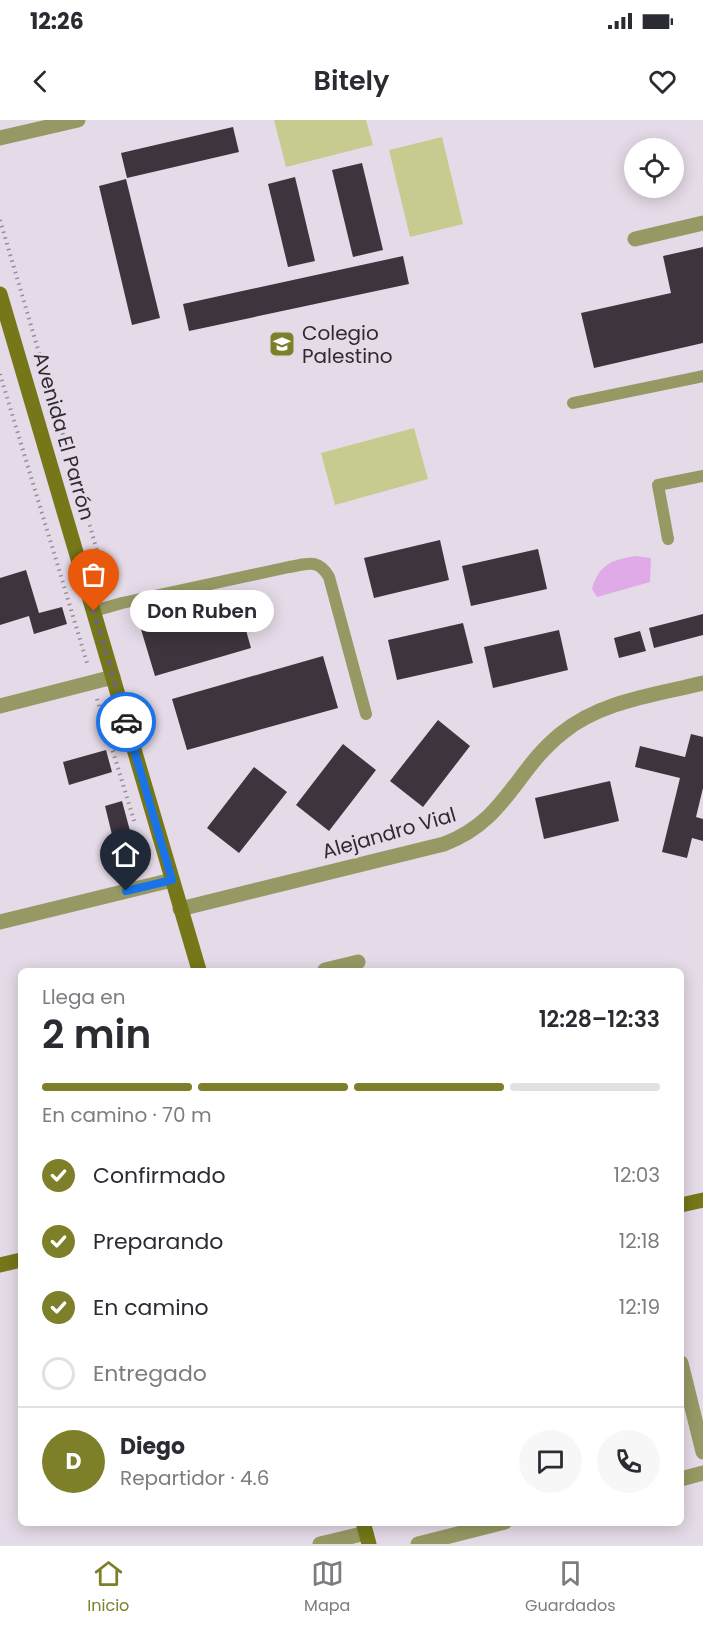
<!DOCTYPE html>
<html lang="es">
<meta charset="utf-8">
<style>
:root{--surface:#fff;--page:#f7f7f7;--text:#2b2b33;--muted:#7c7c81;--line:#e1e1e2;--accent:#7e7f29}
body{margin:0;font-family:Poppins,sans-serif;background:var(--page);color:var(--text);height:100vh;display:flex;flex-direction:column;font-size:22px;white-space:nowrap}
*{box-sizing:border-box;margin:0}
p{font-size:20px;color:var(--muted)}
.icon{flex:none;width:33px;height:33px;fill:none;stroke:currentColor;stroke-width:2;stroke-linecap:round;stroke-linejoin:round}
.map{position:relative;flex:1;overflow:hidden}
.panel{position:absolute;left:18px;top:848px;width:666px;height:558px;display:flex;flex-direction:column;background:var(--surface);border-radius:9px;box-shadow:0 3px 15px #0003}
.panel>*{flex:none}
.fabs{position:absolute;left:624px;top:18px;display:grid;gap:12px}
.fabs a{display:grid;place-items:center;width:60px;height:60px;border-radius:50%;background:var(--surface);box-shadow:0 3px 15px #0003;font-size:30px}
.pin{position:absolute;display:grid;place-items:center;width:51px;height:51px;color:#fff;margin:-62px -26px;border-radius:50% 50% 50% 0;rotate:-45deg;box-shadow:0 0 6px #0007}
.pin .icon{rotate:45deg}
.courier{position:absolute;display:grid;place-items:center;width:60px;height:60px;margin:-30px;border:4px solid #1a73e8;border-radius:50%;background:#fff;color:#222;box-shadow:0 2px 8px #0007}
.bubble{position:absolute;height:42px;border-radius:21px;background:var(--surface);box-shadow:0 3px 15px #0003;font-size:20px;font-weight:600;line-height:42px;text-align:center}
.head em{font-style:normal;font-weight:600}
.head div{display:flex;flex-direction:column-reverse}
.head{display:flex;align-items:center;justify-content:space-between;height:102px;padding:0 24px}
h1{font-size:39px;font-weight:600;line-height:45px}
.bar{display:grid;grid-template-columns:repeat(4,1fr);gap:9px 6px;align-content:center;height:72px;padding:0 24px}
.bar i{height:8px;border-radius:4px;background:var(--line)}
.bar .current{background:var(--accent)}
.bar p{grid-column:span 4}
.line{display:flex;align-items:center;gap:15px;padding:0 24px;border-top:2px solid var(--line)}
.line div{flex:1}
.round{display:grid;place-items:center;flex:none;width:63px;height:63px;border-radius:32px;background:var(--page)}
ol{padding:0 24px;list-style:none}
li{display:flex;align-items:center;gap:18px;height:66px}
li p{margin-inline-start:auto}
li .icon{padding:6px;border-radius:50%;background:var(--accent);color:#fff;stroke-width:4}
li:last-child{color:var(--muted)}
li i{width:33px;height:33px;border:3px solid var(--line);border-radius:50%}
.status{display:flex;justify-content:space-between;align-items:center;height:42px;padding:0 30px;background:var(--surface);direction:ltr}
.status svg{height:16px;fill:currentColor}
header{display:flex;justify-content:space-between;align-items:center;height:78px;padding:0 24px;background:var(--surface);font-size:27px;font-weight:600}
.tab-bar{display:flex;justify-content:space-around;align-items:center;height:84px;border-top:2px solid var(--line);background:var(--surface);font-size:16px;color:var(--muted)}
.tab-bar a{display:grid;justify-items:center;gap:3px}
.tab-bar .current{color:var(--accent)}
.map>svg:first-child{display:block}
.green{fill:#c8cb8f}
.water{fill:#e0a9e7}
.building{fill:#3d343e}
.lines{fill:none;stroke-linecap:round;stroke-linejoin:round}
.path{stroke:#978f98;stroke-width:4;stroke-dasharray:1.5 4.5;stroke-linecap:butt}
.lane{stroke:#979964;stroke-width:12}
.street{stroke:#979964;stroke-width:15}
.secondary{stroke:#757718;stroke-width:15}
.done{stroke:#6e686f;stroke-width:6;stroke-dasharray:0 10.8}
.route{stroke:#1a73e8;stroke-width:8}
.labels{text-anchor:middle;stroke-width:6;stroke-linejoin:round;paint-order:stroke}
.poi-label{font-size:20px;fill:#2e2a2f;stroke:#e5dae7;text-anchor:start}
.street-label{font-size:20px;fill:#2e2a2f;stroke:#e5dae7}
</style>
<div class="status"><b>12:26</b><svg viewBox="0 0 49 12"><path d="M0 12V9h3v3zM5 12V6h3v6zM10 12V3h3v9zM15 12V0h3v12zM26 1h20v11H26zM47 4h2v5h-2z"/></svg></div>
<header><svg class="icon" aria-label="back" viewBox="0 0 24 24"><path d="M15 5l-7 7 7 7"/></svg>Bitely<svg class="icon" aria-label="heart" viewBox="0 0 24 24"><path d="M12 20l-8-8c-3-5 5-10 8-4 3-6 11-1 8 4z"/></svg></header>
<div class="map">
<svg width="703" height="1424" viewBox="0 0 703 1424">
<rect width="100%" height="100%" fill="#e5dae7"/>
<path class="green" d="M274,0h92l7,25 -87,22z
M442,17l21,87 -53,13 -21,-87z
M414,308l14,51 -93,26 -14,-52z"/>
<path class="water" d="M635,436l16,2 -1,24 -53,15 -5,-8c7,-25 20,-29 43,-33z"/>
<path class="building" d="M233,7l6,25 -112,26 -6,-25z
M362,43l21,87 -30,7 -21,-87z
M295,57l20,84 -27,6 -20,-83z
M126,59l34,139 -28,7 -33,-139z
M703,127v96l-109,25 -13,-55 90,-20 -8,-37z
M403,136l6,28 -220,47 -6,-27z
M440,420l9,40 -75,18 -10,-40z
M538,429l9,40 -76,17 -9,-40z
M26,450l13,43 23,-6 5,17 -33,10 -5,-18 -29,9v-47z
M237,478l14,50 -96,28 -15,-50z
M703,494v21l-49,13 -5,-20z
M463,503l10,40 -76,17 -9,-40z
M559,510l9,40 -75,18 -9,-41z
M640,511l6,20 -27,7 -5,-20z
M323,536l15,52 -151,42 -15,-51z
M438,600l32,26 -47,61 -33,-26z
M691,614l12,3v51l-7,29 7,2v22l-11,-3 -5,20 -25,-6 18,-74 -45,-11 5,-21 45,11z
M343,624l33,26 -47,61 -33,-26z
M106,630l6,22 -43,13 -6,-23z
M254,647l33,25 -48,61 -32,-25z
M610,661l9,40 -75,18 -9,-41z
M122,681l11,41 -18,5 -10,-41z"/>
<g class="lines">
<path class="path" d="M0,100l106,361
M0,254l88,292
M97,579l38,125"/>
<path class="lane" d="M573,283l130,-27
M668,419l-10,-54 45,-9
M94,491l28,-8 167,-36c18,-3 29,-9 40,10l37,137"/>
<path class="street" d="M0,18l78,-18
M635,119l68,-16
M0,586l113,-29
M180,789l264,-65c62,-23 71,-74 118,-111 39,-32 93,-38 141,-50
M0,802l172,-42
M325,850l33,-8
M681,1243l22,89
M681,1359l22,-6
M320,1424l46,-11
M418,1424l87,-22"/>
<path class="secondary" d="M0,174l199,676
M681,1085l22,-5
M0,1145l21,-5
M363,1402l6,22"/>
</g>
<g class="lines">
<path class="done" d="M94,491l32,111"/>
<path class="route" d="M126,602l46,158 -46,11"/>
</g>
<defs>
<g id="school-square" transform="scale(1.35)"><rect x="-9" y="-9" width="18" height="18" rx="4" fill="#7e7f29" stroke="#e5dae7"/><path d="M0-5L7-2L0 1L-7-2ZM-4 1L0 2.5L4 1V4Q0 6-4 4Z" fill="#fff"/></g>
</defs>
<g fill-rule="evenodd">
<use href="#school-square" x="282" y="224"/>
</g>
<g class="labels">
<g class="poi-label">
<text x="302" y="220">Colegio<tspan x="302" dy="23">Palestino</tspan></text>
</g>
<g class="street-label">
<text transform="translate(64 316) rotate(74)" y="7">Avenida El Parrón</text>
<text transform="translate(389 713) rotate(-16)" y="7">Alejandro Vial</text>
</g>
</g>
</svg>
<div class="fabs">
<a><svg class="icon" aria-label="locate" viewBox="0 0 24 24"><circle cx="12" cy="12" r="6"/><path d="M12 2v4M12 18v4M2 12h4M18 12h4"/></svg></a>
</div>
<div class="pin" style="left:94px;top:491px;background:#ea580c"><svg class="icon" aria-label="bag" viewBox="0 0 24 24"><path d="M5 8h14l-1 12H6zM9 8a3 3 0 0 1 6 0"/></svg></div>
<div class="pin" style="left:126px;top:771px;background:#1f2937"><svg class="icon" aria-label="home" viewBox="0 0 24 24"><path d="M3 11l9-7 9 7M6 9v11h12V9"/></svg></div>
<div class="courier" style="left:126px;top:602px"><svg class="icon" aria-label="car" viewBox="0 0 24 24"><path d="M5 17H2v-5l4-1 3-4h7l3 4 3 1v5h-3M9 17h6M6 11h13"/><circle cx="7" cy="17" r="2"/><circle cx="17" cy="17" r="2"/></svg></div>
<div class="bubble" style="left:130px;top:470px;width:144px">Don Ruben</div>
<section class="panel">
<div class="head"><div><h1>2 min</h1><p>Llega en</p></div><em>12:28–12:33</em></div>
<div class="bar"><i class="current"></i><i class="current"></i><i class="current"></i><i></i><p>En camino · 70 m</p></div>
<ol>
<li><svg class="icon" aria-label="check" viewBox="0 0 24 24"><path d="M5 12l5 5 9-10"/></svg>Confirmado<p>12:03</p></li>
<li><svg class="icon" aria-label="check" viewBox="0 0 24 24"><path d="M5 12l5 5 9-10"/></svg>Preparando<p>12:18</p></li>
<li><svg class="icon" aria-label="check" viewBox="0 0 24 24"><path d="M5 12l5 5 9-10"/></svg>En camino<p>12:19</p></li>
<li><i></i>Entregado</li>
</ol>
<div class="line" style="height:108px"><b class="round" style="background:var(--accent);color:#fff">D</b><div><b>Diego</b><p>Repartidor · 4.6</p></div><a class="round"><svg class="icon" aria-label="chat" viewBox="0 0 24 24"><path d="M4 5h16v11H9l-5 4z"/></svg></a><a class="round"><svg class="icon" aria-label="phone" viewBox="0 0 24 24"><path d="M5 4h4l2 5-3 2q2 4 5 5l2-3 5 2v4C11 20 4 13 5 4z"/></svg></a></div>
</section>
</div>
<nav class="tab-bar">
<a class="current"><svg class="icon" aria-label="home" viewBox="0 0 24 24"><path d="M3 11l9-7 9 7M6 9v11h12V9"/></svg>Inicio</a>
<a><svg class="icon" aria-label="map" viewBox="0 0 24 24"><path d="M3 6l6-2 6 2 6-2v14l-6 2-6-2-6 2zM9 4v14M15 6v14"/></svg>Mapa</a>
<a><svg class="icon" aria-label="saved" viewBox="0 0 24 24"><path d="M7 4h10v16l-5-4-5 4z"/></svg>Guardados</a>
</nav>
